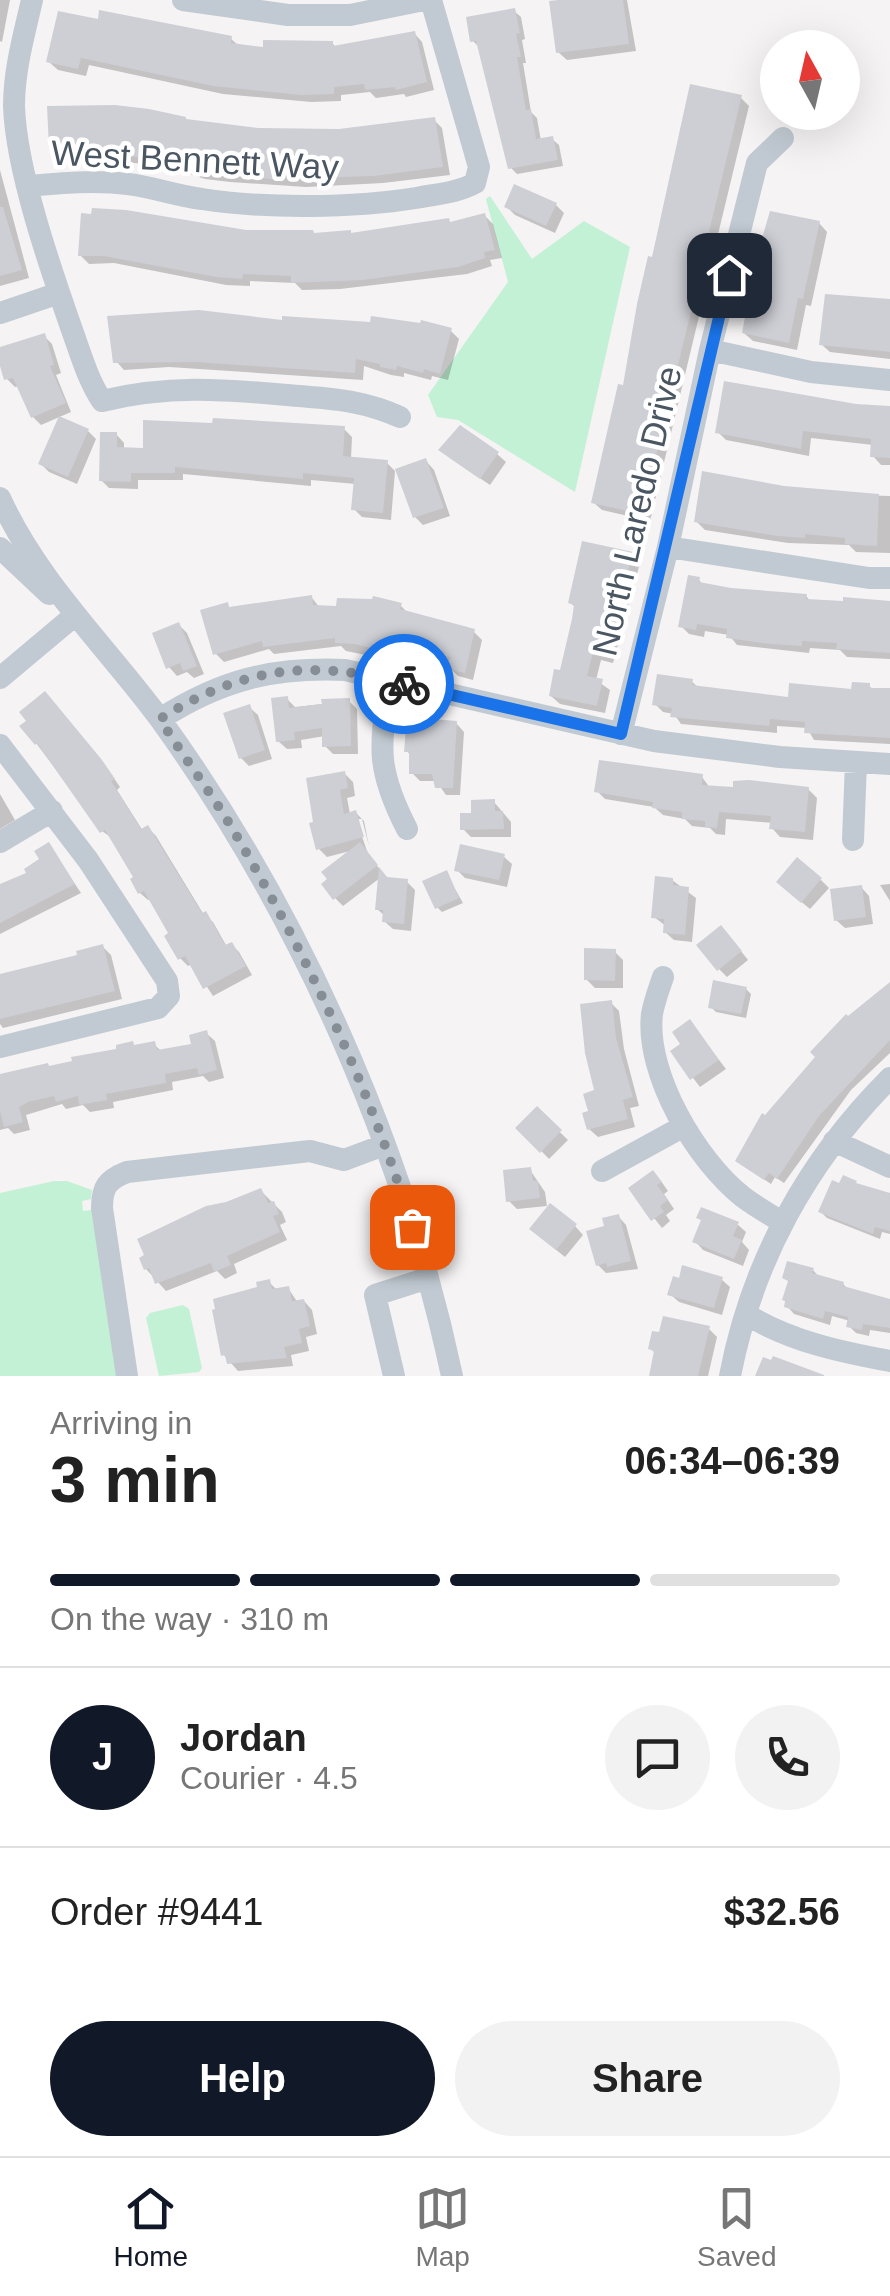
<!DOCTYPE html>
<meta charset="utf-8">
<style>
:root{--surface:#fff;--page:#f2f2f2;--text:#222;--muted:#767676;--line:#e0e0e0;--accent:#111827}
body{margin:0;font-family:Helvetica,sans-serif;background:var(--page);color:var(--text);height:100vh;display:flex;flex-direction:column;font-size:38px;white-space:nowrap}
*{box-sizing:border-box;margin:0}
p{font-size:32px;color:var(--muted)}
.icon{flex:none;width:55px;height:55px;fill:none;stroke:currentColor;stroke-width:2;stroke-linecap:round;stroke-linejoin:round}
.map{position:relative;height:1376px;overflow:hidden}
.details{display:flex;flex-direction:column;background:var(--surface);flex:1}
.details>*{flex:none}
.needle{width:65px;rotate:352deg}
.buttons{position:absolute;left:760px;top:30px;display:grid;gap:20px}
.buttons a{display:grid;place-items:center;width:100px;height:100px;border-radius:50%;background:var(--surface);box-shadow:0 10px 40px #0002;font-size:50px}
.pin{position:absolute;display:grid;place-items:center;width:85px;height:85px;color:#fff;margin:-42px;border-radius:20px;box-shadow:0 5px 15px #0006}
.courier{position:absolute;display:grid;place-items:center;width:100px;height:100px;margin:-50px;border:8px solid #1a73e8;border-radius:50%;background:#fff;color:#222;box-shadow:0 2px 12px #0007}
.headline em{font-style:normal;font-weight:800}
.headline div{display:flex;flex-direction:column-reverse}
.headline{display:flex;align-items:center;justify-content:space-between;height:170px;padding:0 50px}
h1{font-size:65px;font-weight:800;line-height:75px}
.bar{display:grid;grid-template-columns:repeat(4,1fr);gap:15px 10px;align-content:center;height:120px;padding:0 50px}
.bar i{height:12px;border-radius:8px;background:var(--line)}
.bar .active{background:var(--accent)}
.bar p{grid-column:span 4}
.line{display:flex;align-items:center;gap:25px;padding:0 50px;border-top:2px solid var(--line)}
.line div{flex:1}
.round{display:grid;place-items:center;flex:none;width:105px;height:105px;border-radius:52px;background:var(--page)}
.cta{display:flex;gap:20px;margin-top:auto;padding:20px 50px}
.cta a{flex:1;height:115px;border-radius:60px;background:var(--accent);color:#fff;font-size:40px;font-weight:800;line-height:115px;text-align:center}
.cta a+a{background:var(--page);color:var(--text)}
.tab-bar{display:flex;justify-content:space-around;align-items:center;height:140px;border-top:2px solid var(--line);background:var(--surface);font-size:28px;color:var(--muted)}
.tab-bar a{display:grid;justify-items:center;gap:5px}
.tab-bar .active{color:var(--accent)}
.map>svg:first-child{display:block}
.green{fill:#c3f1d5}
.shadow{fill:#0003}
.building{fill:#cdcfd5}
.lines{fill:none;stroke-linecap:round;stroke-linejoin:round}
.minor{stroke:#c1cad2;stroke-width:22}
.done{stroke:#868d94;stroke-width:10;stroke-dasharray:0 18}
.route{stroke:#1a73e8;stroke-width:12}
.labels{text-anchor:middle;stroke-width:9;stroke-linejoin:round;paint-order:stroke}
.street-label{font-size:35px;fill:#4a5661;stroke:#fff}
</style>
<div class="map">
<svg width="890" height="1376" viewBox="0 0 890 1376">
<rect width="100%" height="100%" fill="#f5f3f3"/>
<path class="green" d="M490,196l42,63 52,-38 46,26 -55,245 -117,-72 -21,-3 -9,-22 80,-113 -22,-83z
M54,1181h13l25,9 -1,9 -9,2 1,10 9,-1 25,166h-117v-183z
M183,1305l6,4 13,59 -3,4 -40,4 -13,-58 4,-5z"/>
<path class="shadow" d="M0,0h10l-8,42 -2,-1z
M577,0h50l9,51 -69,9 -9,-8z
M514,11l7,6 4,22 -3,1 4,23h-3l8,49 6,6 4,23 11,-2 7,6 4,21 -46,8 -6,-6 -32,-121 -6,-6z
M414,33l8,9 12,48 -28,7 -2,-3 -28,4 -6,-6 -29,3v6l-30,1 -88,-8 -134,-29 -3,11 -28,-6 -9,-8 181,-24 9,8 26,3 67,-6 5,5z
M740,97l9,9 -35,145h-3l-10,57 -51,213 -48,-11 -9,-8 32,-114 29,-128z
M434,120l8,8 8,47 -67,8 -77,4 -76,-5 -25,-3 -36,-12 -52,-6 -48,2 -18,-16 137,-25 106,10h45z
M0,170l29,108 -29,8z
M556,205l8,8 -9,20 -40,-18 -8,-8z
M484,215l9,9 9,34 -12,2 2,6 -25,8 -127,15 -38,1 -7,-7 -45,-2v5l-24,-1 -112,-22 -25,1 -8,-8 165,-23 107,2 99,-11z
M819,223l8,9 -16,74 -5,-1 -9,45 -44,-9 -9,-8z
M890,301v58l-60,-7 -9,-8z
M284,322l167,9 8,8 -11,41 -16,-4 -1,4 -27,-7v4l-13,-2 -27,-9 -1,14 -194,-13 -45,3 -8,-9z
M44,336l8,8 9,29 -5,2 15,37 -30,13 -8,-8 -14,-31 -4,1 -8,-8 -7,-30z
M856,407l34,1v57h-9l-8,-9v-11l-62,-7 -2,18 -83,-16 -8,-8z
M344,429l8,8 -1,22 36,4 8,8 -4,49 -29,-3 -8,-8 2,-25 -45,-4v6l-128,-12v6h-45v9l-29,-1 -8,-8 15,-46 8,9v7h21z
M88,431l8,8 -19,45 -28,-12 -8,-8z
M497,454l9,8 -16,23 -40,-27z
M426,461l8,9 16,46 -27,9 -8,-8z
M829,494l61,2v57l-34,-1 -7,-7 -61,-2 -83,-13 -9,-9z
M632,555l8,8 -27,100 -12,-3 -5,20 14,10 -5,23 -45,-9 -9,-8 10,-23 15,-65 -5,-5z
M699,580l5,6 102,10 5,6 79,2v55l-43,-2 -7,-7 -30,-2 -1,5 -72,-8 -8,-10 -24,-4 -1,6 -15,-3 -8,-8z
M312,598l8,10 80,-3 9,9 65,18 8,8 -9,40 -15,-4 -8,-8 1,-6 -28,-7 -3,11 -74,-15 -5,-5 -67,8 -5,-5 -45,13 -8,-8 11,-49 4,4z
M179,625l8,8 17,41 -10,4 -7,-6 -10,4 -8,-9z
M691,681l8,7 91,12 63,-9 16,-5 5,4 16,1v53l-76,-4 -7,-12 -30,-2v7l-96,-9 -7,-10 -11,-2 -8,-8z
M287,699l8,8 54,-6 8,8 1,45h-25l-8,-8v-10l-24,4 1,8 -15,1 -9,-8z
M53,702l56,69 11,16 -3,3 26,41 5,-3 8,8 48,79 9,7 14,25 5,-2 7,7 13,23 -39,21 -21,-32 -4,2 -8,-8 -8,-24 -21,-36 -3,2 -8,-7 -3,-15 -25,-40 -10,-7 -66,-88z
M249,707l9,8 14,44 -23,7 -8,-8z
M456,723l8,9 -4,63h-14l-10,-14h-16l-8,-8 -1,-17 -4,-5z
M345,774l8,8 2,14 -8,2 3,16 6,-1 8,8 5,25 -7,-27h-6l12,35 20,26 19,2 8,8 -4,41 -18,-2 -9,-8 1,-5 -8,-7 3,-31 -37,28 -8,-8 19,-48 -27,7 -8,-8z
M702,777l8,11 98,1 9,9 -4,42 -33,-3 -8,-9 1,-5 -47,-4 -1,16 -9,-1 -6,-6 -18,-2 -7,-7 -22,-4 -9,-8 -49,-8 -8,-8z
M0,794l15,26 -15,9z
M494,802l17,20v15h-40l-8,-8 11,-14z
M49,845l32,48 -81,41v-47l30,-13 12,-14z
M503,856l9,8 -5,23 -42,-9 -8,-8z
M446,873l17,30 -21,9 -5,-5z
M672,880l24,18 -4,44 -18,-2 -9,-8 1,-6 -12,-9z
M821,880l8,8 -19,21 -23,-19z
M890,884v17l-10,-16z
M861,887l8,9 4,28 -28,4 -9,-8z
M729,936l19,24 -21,17 -8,-8z
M102,946l9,9 11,44 -119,29 -3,-4v-48l80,-19z
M615,952l8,8v28h-28l-9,-9z
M890,983v70l-39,37 -67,93 -9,-6 -4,7 -27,-18z
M746,989l5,5 -5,24 -30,-6 -5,-5z
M611,1003l8,8 5,38 15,57 -9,2 5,19 -37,10 -9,-8z
M690,1022l36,47 -26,18 -26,-34 10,-9z
M206,1033l9,8 9,37 -15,4 -6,-6 -31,6 1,8 -60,12 1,6 -24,4 -7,-7 -17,4 -4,-5 -36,11 4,15 -16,4 -6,-6 -8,2v-53l154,-33 8,8 32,-6z
M537,1110l31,30 -19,19 -30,-31z
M530,1170l15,22 2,14 -30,3 -9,-9z
M661,1181l7,10 -4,3 10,15 -8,6 4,6 -8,7 -31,-39z
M859,1186l31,8v40l-8,-2 -2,7 -53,-21 -6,-6z
M261,1191l21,21 4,10 -6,3 7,15 -53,24 3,9 -12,6 -8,-8 -51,20 -20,-22z
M618,1216l8,9 12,44 -32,4 -8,-8 9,-37z
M737,1224l9,8 -4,10 7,8 -6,16 -40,-16 -8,-9z
M575,1226l8,9 -18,22 -25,-20z
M813,1270l7,8 23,6 6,6 41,11v32l-20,-3 -1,6 -13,-3 -7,-7 1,-5 -18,-5 -2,9 -36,-11 -7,-8z
M721,1279l9,8 -8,28 -43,-13 -9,-8z
M269,1282l9,9 10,-3 10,15 6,-2 8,9 5,24 -11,3 3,14 -18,4 2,11 -55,5 -15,-17 37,-66z
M709,1329l8,8 -9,39h-57l5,-22 -5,-5z"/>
<path class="building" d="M558,0h65l6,44 -73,9 -7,-52z
M515,8l5,25 -4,1 5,23h-4l9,53 5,-1 5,30 17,-3 5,24 -50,9 -32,-128 -6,1 -4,-25z
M99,10l133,26 -1,7 32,4v-7l70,1v5l82,-15 12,51 -31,8 -1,-3 -30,3 -1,-6 -30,3v7l-33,1 -88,-9 -132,-28 -3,11 -32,-7 12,-51 40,8z
M690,84l52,11 -36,149h-3l-9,55 -52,215 -51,-11 27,-119 5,1 14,-81 11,-48 4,1z
M115,105l34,4 37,8v2l72,9 81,1 96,-12 8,50 -69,9 -103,3 -77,-8 1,-2 -34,-6 1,-3 -55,-6 -49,1v-7h-9l-2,-42z
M514,184l43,19 -11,23 -42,-19z
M0,207h3l19,63 -22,6z
M92,208l34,2 120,20h67l1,3 37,-3v3l98,-15 1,4 35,-9 10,37 -11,2 1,6 -27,9 -95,13 -72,3v-7l-48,-2 -1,5 -26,-2 -112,-21h-26l3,-43 10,1z
M770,211l50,10 -17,78 -5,-1 -9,45 -47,-10 14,-74z
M825,294l65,5v53l-71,-7z
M199,310l83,10v-4l88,6 1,-6 49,7 1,-3 31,8 -12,46 -16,-5 -1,4 -26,-7 -1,4 -16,-3v-3l-24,-5 -1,14 -160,-11 -82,1 -6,-47z
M45,333l9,32 -4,1 16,37 -35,15 -18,-40 -9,2 -4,-14v-19z
M724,381l132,23 34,2v52l-20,-1 1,-18 -68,-8 -2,18 -86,-16z
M59,416l30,13 -21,48 -30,-13z
M213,418l132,8 -2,30 45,4 -5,53 -32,-3 3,-32 -51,-5v6l-128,-12v6h-44v9l-32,-1 1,-49h17v15l26,1v-28l69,3z
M460,425l39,27 -19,27 -42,-29z
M426,458l18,50 -31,10 -18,-49z
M702,471l82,15 95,8 -2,52 -32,-2v-6l-40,-4v4l-28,-2 -83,-14z
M582,541l51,11 -28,104 -12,-3 -6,23 16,3 -6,27 -48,-10 5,-27 6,1 12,-51 2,-14 -6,-2z
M688,575l12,2 -1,5 32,6 76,6 -1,5 37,2v-4l47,4v52l-54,-4 1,-6 -35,-2v5l-32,-2 -44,-6 1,-9 -30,-5 -1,6 -18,-3z
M312,595l1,10 23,1 1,-8 35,1 1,-3 29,7 -2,6 75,20 -10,44 -18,-4 3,-12 -35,-9 -3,11 -57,-15 -20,-1v-5l-72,9 -1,-6 -49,14 -13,-45 28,-8 1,5z
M179,622l18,44 -14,5 -3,-8 -14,6 -14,-36z
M657,674l36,5 -1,6 96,12 1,-14 62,6 1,-7 18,1v5h20v50l-86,-5 1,-11 -35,-3 -1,7 -99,-9 2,-9 -20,-3z
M45,691l57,69 13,19 -4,2 30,48 7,-4 54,88 4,-2 19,34 7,-3 14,24 -43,23 -18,-33 -7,4 -14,-24 4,-3 -24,-42 -6,3 -8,-15 3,-2 -28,-47 -5,3 -63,-90 -2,2 -16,-19 7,-5 -7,-9z
M288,696l1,12 33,-4 -1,-5 29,-1 1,48 -29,1v-19l-28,4 1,8 -19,2 -5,-44z
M250,704l15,46 -26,9 -16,-46z
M417,718l40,3 -4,67h-18l-3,-14h-23v-22h-5l2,-23 10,1z
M599,760l104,14 -1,11 31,2v-6l16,-1 60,7 -4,45 -36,-3 2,-13 -52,-4 -2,16 -12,-1v-6l-23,-2v-7l-30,-4 1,-6 -59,-10z
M345,771l3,17 -8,2 4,24 12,-4 8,27 -48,13 -7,-27 4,-1 -7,-44z
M495,799v12h8l1,18 -44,1v-17h11v-13z
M49,842l26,42 -75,39v-39l26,-11 -2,-4 15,-10 -5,-8z
M360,842l18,23 -45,35 -12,-16 6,-5 -6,-7z
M460,844l45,10 -6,26 -45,-9z
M797,857l25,21 -21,25 -25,-21z
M379,867l8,10 21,2 -4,45 -22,-2 1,-12h-8z
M447,870l12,28 -24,11 -13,-28z
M655,876l18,2v7l16,2 -4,48 -22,-2 1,-14 -13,-1z
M862,885l4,32 -32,4 -4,-32z
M721,925l21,26 -25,20 -21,-26z
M103,944l12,47 -115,28v-45l77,-19 -1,-4z
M584,948l32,1 -1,32 -31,-1z
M713,980l34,7 -6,27 -33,-6z
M890,982v58l-71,76 -42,63 -8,-6 -5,7 -29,-19 27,-48 3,2 50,-58 -5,-5 36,-38 2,2z
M612,1000l4,38 17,59 -10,3 5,19 -41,11 -5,-17 6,-2 -5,-17 11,-4 -9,-37 -5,-49z
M690,1019l29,41 -29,20 -20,-29 10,-7 -8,-12z
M207,1030l10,40 -18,5 -2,-7 -32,6 1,9 -60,11 1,6 -28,5 -1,-9 -22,6 -2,-6 -26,6 -9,5 4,15 -19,5 -4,-16v-37l48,-11 1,3 23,-5 -1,-4 45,-8v-4l17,-4 1,4 21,-4 2,9 34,-6 -2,-9z
M537,1106l25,24 -22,23 -25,-25z
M531,1167l2,14h5l2,17 -34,4 -3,-32z
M653,1170l9,12 -5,3 11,15 -8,6 4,6 -13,9 -23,-33z
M843,1175l14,6 -1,2 34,10v38l-15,-4 -2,7 -55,-22 14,-32 7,3z
M261,1188l7,15 6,-2 5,13 -6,2 7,16 -53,24 4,9 -17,7 -3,-9 -56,21 -6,-16 -5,2 -5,-12 5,-3 -7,-16 69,-33 20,-4z
M550,1203l27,21 -21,26 -27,-21z
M701,1207l38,15 -6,14 9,4 -8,19 -42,-17 9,-22 -5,-2z
M619,1214l12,47 -24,6 -1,-4 -10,3 -10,-35 18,-5 -2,-8z
M787,1261l27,7 -2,5 32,9 -1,4 47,13v29l-27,-4 -1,6 -16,-3 2,-10 -23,-6 -2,8 -39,-12 1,-6 -3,-1 6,-19 -6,-3z
M682,1265l41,12 -9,31 -47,-13 6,-19 6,2z
M270,1279l2,10 17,-3 3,15 12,-2 6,27 -11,3 3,14 -18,4 3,11 -60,6 -2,-9 -4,1 -9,-46 3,-1 -2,-10 44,-12 -1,-5z
M663,1316l47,10 -12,50h-49l5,-25 -6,-2 4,-18 7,1z
M773,1356l51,19v1h-69l8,-19 8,3z"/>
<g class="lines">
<path class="minor" d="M32,0c-8,35 -18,70 -18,106 2,64 37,164 58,224 9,25 16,50 30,71 66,-16 118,-12 185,-6 43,4 73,4 113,22
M183,0l105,15h62l74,-15
M28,186c33,-3 66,-6 100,-2 25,3 49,12 74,15 63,10 152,9 214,-1 20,-4 41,-5 59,-15l4,-16 -48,-167
M0,313l59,-20
M710,350l101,22 79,8
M0,498c38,84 106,148 160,221 138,191 243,426 292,657
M668,547l201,31h21
M0,548l49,46
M0,678l74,-62
M390,680c-10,66 -15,87 17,149
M160,719c61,-39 112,-52 185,-49l309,71 126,16 110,7
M621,734l47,-187 42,-197 47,-187 26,-25
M0,745l88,115 79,121 2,15 -11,12 -158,39
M853,840l3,-78
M0,842l52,-31
M663,977c-4,12 -9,25 -11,37 -7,60 45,147 91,183 12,9 26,17 39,25
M834,1141l56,26
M602,1171l82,-45
M746,1314c43,27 95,38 144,47
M127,1376l-25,-168c0,-21 5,-28 25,-36l183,-21 34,9 40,-15
M394,1376l-19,-81 53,-17
M730,1376c22,-115 78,-216 160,-298"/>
</g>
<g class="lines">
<path class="done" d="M404,684c-92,-26 -164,-16 -244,35 24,39 53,76 76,116 72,123 135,255 176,392"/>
<path class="route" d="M404,684l217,50 108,-459"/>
</g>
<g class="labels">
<g class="street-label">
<text transform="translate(195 160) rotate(3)" y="12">West Bennett Way</text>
<text transform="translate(637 511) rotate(-77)" y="12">North Laredo Drive</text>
</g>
</g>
</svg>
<div class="buttons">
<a><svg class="needle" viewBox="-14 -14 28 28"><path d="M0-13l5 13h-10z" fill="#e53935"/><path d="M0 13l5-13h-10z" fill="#767676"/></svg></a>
</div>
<div class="pin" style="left:412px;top:1227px;background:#ea580c"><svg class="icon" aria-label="bag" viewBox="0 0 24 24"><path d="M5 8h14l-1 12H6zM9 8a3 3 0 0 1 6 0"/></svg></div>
<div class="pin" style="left:729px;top:275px;background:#1f2937"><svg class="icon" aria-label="home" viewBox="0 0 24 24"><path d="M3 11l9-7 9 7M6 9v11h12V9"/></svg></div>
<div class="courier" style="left:404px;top:684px"><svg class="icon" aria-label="bike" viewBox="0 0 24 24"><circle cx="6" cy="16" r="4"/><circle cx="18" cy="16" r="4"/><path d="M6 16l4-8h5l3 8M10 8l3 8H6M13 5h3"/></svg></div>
</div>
<section class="details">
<div class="headline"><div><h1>3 min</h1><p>Arriving in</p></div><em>06:34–06:39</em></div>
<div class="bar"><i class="active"></i><i class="active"></i><i class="active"></i><i></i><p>On the way · 310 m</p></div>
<div class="line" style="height:180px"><b class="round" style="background:var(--accent);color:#fff">J</b><div><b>Jordan</b><p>Courier · 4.5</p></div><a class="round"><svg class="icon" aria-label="chat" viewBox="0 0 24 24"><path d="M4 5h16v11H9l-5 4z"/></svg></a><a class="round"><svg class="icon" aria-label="phone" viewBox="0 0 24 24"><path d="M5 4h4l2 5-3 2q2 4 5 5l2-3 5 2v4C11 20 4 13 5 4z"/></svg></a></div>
<div class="line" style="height:130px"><div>Order #9441</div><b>$32.56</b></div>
<div class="cta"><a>Help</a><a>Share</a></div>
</section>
<nav class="tab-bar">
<a class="active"><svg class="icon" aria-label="home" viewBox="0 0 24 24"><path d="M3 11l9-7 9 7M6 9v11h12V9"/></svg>Home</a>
<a><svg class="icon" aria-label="map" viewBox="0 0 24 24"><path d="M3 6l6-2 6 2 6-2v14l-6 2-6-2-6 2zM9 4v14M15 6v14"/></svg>Map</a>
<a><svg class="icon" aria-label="saved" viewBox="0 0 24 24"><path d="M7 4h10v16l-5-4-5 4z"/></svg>Saved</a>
</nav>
